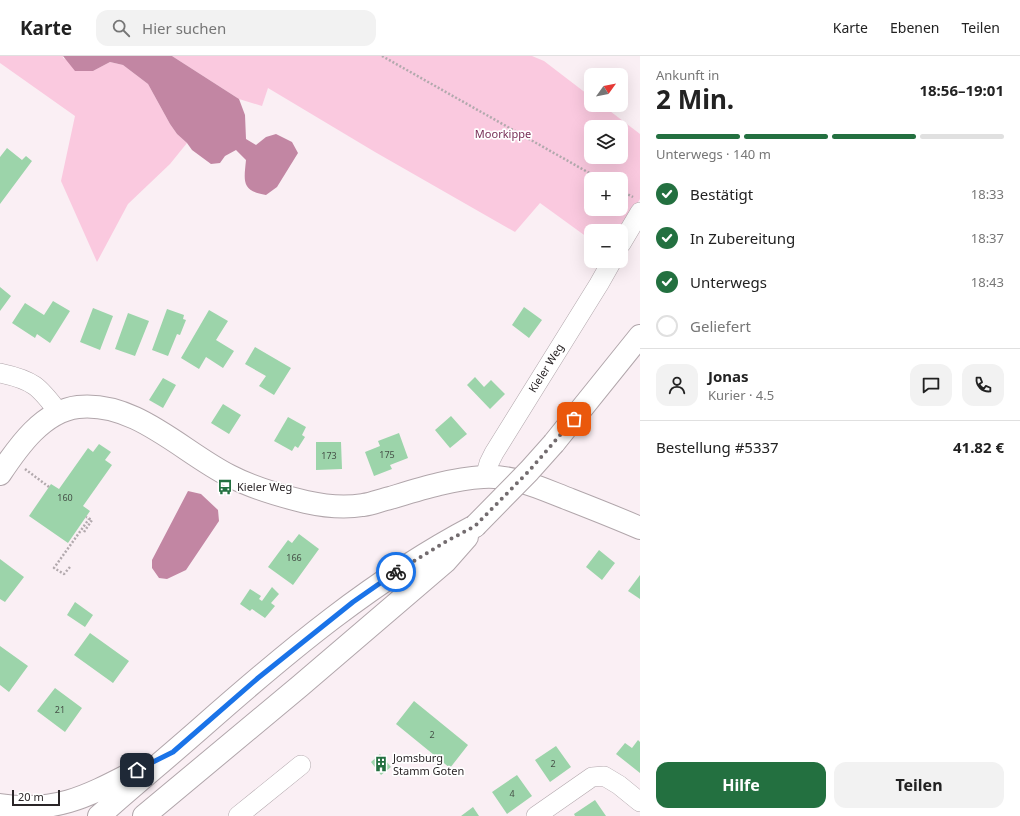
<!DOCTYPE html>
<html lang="de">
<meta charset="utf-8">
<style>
:root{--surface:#fff;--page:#f2f2f2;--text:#222;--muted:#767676;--line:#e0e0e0;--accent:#237040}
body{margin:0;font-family:"Noto Sans",sans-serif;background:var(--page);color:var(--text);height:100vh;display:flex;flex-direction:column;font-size:15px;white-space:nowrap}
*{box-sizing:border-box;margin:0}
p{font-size:13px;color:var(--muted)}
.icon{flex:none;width:22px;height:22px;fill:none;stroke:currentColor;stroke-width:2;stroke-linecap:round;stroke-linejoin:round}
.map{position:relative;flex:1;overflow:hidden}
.sheet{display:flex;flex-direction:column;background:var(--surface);width:380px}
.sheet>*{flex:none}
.needle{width:26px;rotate:57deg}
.buttons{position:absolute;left:584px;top:12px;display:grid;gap:8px}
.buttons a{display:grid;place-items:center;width:44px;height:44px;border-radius:8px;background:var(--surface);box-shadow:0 4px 16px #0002;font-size:20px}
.scale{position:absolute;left:12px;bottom:10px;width:48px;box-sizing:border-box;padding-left:4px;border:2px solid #2a2527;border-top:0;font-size:11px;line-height:14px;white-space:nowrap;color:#2a2527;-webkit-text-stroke:3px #fff;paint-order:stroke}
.pin{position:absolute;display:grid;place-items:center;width:34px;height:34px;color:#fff;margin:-17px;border-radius:8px;box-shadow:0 2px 6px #0006}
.courier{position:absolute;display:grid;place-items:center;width:40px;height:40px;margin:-20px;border:3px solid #1a73e8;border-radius:50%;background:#fff;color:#222;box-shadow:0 1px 5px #0007}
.overview em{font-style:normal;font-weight:700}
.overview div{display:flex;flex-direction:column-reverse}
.overview{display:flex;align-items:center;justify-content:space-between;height:68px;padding:0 16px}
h1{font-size:26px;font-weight:700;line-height:30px}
.bar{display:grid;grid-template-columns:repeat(4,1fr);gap:6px 4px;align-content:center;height:48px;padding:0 16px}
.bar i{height:5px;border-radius:3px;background:var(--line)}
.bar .on{background:var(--accent)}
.bar p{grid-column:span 4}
.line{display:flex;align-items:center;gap:10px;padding:0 16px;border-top:1px solid var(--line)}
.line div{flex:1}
.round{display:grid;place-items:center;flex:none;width:42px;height:42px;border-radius:12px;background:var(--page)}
ol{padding:0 16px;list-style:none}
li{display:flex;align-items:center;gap:12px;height:44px}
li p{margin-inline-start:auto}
li .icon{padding:4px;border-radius:50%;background:var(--accent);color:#fff;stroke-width:4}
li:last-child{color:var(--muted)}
li i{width:22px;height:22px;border:2px solid var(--line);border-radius:50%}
.action{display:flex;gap:8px;margin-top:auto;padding:8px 16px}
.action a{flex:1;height:46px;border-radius:12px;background:var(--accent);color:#fff;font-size:16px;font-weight:700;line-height:46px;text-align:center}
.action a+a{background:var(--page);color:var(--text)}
header{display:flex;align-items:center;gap:24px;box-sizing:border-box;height:56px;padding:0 20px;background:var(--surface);border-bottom:1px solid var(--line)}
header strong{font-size:19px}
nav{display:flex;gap:22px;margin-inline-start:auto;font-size:14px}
.search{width:280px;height:36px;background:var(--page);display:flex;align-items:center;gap:10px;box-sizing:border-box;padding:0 14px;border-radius:12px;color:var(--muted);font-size:15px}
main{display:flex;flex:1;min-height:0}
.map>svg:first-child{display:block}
.green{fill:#fac9df;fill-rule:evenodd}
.water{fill:#c286a3}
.building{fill:#9cd4aa}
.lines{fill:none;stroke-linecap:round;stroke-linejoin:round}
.minor-casing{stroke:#b1a6ab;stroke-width:20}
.tertiary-casing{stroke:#b1a6ab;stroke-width:24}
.primary-casing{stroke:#b1a6ab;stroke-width:24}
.trunk-casing{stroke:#b1a6ab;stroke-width:24}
.path{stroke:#b2a9ad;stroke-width:2.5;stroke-dasharray:2 2;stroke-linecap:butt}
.minor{stroke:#fff;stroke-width:19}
.tertiary{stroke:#fff;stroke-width:22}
.primary{stroke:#fff;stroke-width:22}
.trunk{stroke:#fff;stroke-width:22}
.primary-bridge-casing{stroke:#b1a6ab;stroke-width:24;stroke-linecap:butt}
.primary-bridge{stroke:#fff;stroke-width:22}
.done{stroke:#736c6f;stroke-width:4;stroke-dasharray:0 7.2}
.route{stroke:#1a73e8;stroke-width:5}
.labels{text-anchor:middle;stroke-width:3.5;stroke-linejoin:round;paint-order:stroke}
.number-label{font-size:9px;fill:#465148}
.park-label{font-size:11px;fill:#772e56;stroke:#fff}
.street-label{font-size:11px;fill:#2a2527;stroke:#fff}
.poi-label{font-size:11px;fill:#2a2527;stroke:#fff;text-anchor:start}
</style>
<header>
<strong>Karte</strong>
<div class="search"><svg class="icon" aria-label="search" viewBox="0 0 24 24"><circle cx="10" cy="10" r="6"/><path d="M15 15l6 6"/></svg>Hier suchen</div>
<nav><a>Karte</a><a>Ebenen</a><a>Teilen</a></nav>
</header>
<main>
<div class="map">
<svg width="640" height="760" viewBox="0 0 640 760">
<rect width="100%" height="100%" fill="#faeff4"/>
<path class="green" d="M0,0h63v2l30,13 17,-9 13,3 25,19 22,40 7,10 10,9 -17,21 -42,40 -31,58 -36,-81 14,-65 -75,-53z
M172,0h360l12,5 47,36v8h11l38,29v65l-20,32h-29v9l-51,-37 -25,29 -140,-80 -107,-64 -6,18 -23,-7zM591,71h30v30h-30zM591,123h30v30h-30z"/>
<path class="water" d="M63,0h109l67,43 6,16 1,24 10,6 10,-8 10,-3 16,8 6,11 -21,34 -11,8c-25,-4 -22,-14 -20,-35l-10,-10 -11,6 -5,7 -9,1 -19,-14 -5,-7 -10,-9 -7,-10 -22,-40 -25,-19 -13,-3 -17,9h-18z
M188,435l13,3 17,16 1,11 -33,49 -19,9 -8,-1 -7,-10v-8z"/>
<path class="building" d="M7,92l15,12 4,-4 6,5 -32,43v-47z
M0,231l11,9 -11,15z
M53,245l17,10 -20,32 -13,-9 -2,4 -23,-15 13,-20 19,12z
M524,251l18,13 -13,18 -17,-13z
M93,252l20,8 -13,34 -20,-8z
M167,253l17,6 -1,4 3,1 -6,15 -3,-1 -9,22 -16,-6z
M209,254l19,11 -12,19 18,11 -11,17 -17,-11 -7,12 -18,-11z
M128,257l21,8 -14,35 -20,-7z
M255,291l36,21 -17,27 -15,-9 7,-10 -21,-12z
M475,321l9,10 7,-7 14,14 -15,15 -23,-24z
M163,322l13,7 -13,23 -14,-8z
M223,348l18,11 -12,19 -18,-11z
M451,360l16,18 -17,14 -15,-18z
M288,361l18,10 -4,8 3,2 -7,11 -3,-2 -3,5 -18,-10z
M399,377l9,25 -18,7 2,4 -18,7 -9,-24 15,-6 -2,-5z
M316,386h25l1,27 -26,1z
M99,388l12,8 -6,8 7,5 -29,41 7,5 -22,32 -39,-27 22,-32 8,5 29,-41 5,4z
M299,478l20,15 -26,36 -25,-18 20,-27 4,3z
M599,494l16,13 -13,17 -16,-13z
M0,503l24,18 -19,25 -5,-3z
M640,519v24l-12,-8z
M272,531l7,7 -8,9 4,3 -10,12 -13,-9 -2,2 -10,-7 10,-15 11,7 -2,3 3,2z
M75,546l18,13 -8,12 -18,-12z
M90,577l39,28 -16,22 -39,-28z
M0,590l28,20 -19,26 -9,-7z
M55,632l27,20 -17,24 -28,-21z
M414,645l54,44 -18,23 -54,-44z
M638,684l2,2v31l-24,-19 9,-11 7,5z
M556,690l15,21 -21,15 -15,-22z
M380,698l11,13 -10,8 -10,-13z
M517,719l15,21 -25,18 -15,-22z
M595,744l11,16h-31l-1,-2z
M473,751l6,9h-18z"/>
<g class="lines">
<g class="minor-casing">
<path id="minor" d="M621,188l19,-32
M0,317c33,7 39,13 59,40
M485,421l4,-14 5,-10 105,-169 13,-23
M238,760l63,-51
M536,760l56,-39 12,-1 15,9 21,17"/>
</g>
<g class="tertiary-casing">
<path id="tertiary" d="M0,418c18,-27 43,-63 78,-67 58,-6 104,45 152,69 23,12 51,20 76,26 18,4 39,6 57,3 9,-1 18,-5 27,-7 30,-9 61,-19 93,-21 32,-2 59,12 88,23 23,9 46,18 69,28"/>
</g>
<g class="primary-casing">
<path id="primary" d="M554,387l86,-107"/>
</g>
<g class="trunk-casing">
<path id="trunk" d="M0,749c59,9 91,-11 142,-37
M99,760c34,-30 69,-59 103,-89 85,-75 172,-148 273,-201
M144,760l156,-130 145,-124 22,-25"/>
</g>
<path class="path" d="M382,0l218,123
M621,135l12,6
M25,413l24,18
M84,476l8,-12 -6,-3
M70,511l-6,7 -10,-6 35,-49"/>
<use href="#minor" class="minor"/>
<use href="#tertiary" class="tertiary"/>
<use href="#primary" class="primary"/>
<use href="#trunk" class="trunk"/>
<g class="primary-bridge-casing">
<path id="primary-bridge" d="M475,470l54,-55 25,-28"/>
</g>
<use href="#primary-bridge" class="primary-bridge"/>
</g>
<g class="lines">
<path class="done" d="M396,516l51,-31 28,-15 54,-55 45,-52"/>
<path class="route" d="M137,714l36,-18 85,-74 95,-76 43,-30"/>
</g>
<defs>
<g id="bus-bare" transform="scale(1.2)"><path d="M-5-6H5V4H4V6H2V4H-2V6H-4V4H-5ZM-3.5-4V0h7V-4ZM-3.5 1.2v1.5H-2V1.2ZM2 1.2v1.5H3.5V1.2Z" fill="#237040" stroke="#fff" stroke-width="2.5" paint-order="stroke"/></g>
<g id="building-bare" transform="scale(1.2)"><path d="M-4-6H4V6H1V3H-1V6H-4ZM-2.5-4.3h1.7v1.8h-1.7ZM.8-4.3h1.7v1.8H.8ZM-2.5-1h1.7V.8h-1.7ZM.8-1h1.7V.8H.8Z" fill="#237040" stroke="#fff" stroke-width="2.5" paint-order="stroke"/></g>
</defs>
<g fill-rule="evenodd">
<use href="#bus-bare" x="225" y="431"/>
<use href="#building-bare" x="381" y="708"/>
</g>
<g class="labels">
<g class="number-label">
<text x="387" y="402">175</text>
<text x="329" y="403">173</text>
<text x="65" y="445">160</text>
<text x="294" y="505">166</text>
<text x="60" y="657">21</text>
<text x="432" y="682">2</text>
<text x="553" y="711">2</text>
<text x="512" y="741">4</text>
</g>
<g class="park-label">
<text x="503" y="82">Moorkippe</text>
</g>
<g class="street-label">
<text transform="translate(546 312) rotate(-58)" y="4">Kieler Weg</text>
</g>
<g class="poi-label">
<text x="237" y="435">Kieler Weg</text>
<text x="393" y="706">Jomsburg<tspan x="393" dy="13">Stamm Goten</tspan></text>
</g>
</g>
</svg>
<div class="buttons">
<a><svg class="needle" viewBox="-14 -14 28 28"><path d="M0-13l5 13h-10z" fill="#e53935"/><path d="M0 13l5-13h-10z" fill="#767676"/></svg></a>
<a><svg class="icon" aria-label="layers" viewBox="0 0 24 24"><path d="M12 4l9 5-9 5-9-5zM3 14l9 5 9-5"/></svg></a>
<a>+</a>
<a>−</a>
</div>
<div class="scale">20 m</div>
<div class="pin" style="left:574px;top:363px;background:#ea580c"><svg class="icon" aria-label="bag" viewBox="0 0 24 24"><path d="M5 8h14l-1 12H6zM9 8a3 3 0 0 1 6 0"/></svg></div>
<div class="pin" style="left:137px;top:714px;background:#1f2937"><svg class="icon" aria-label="home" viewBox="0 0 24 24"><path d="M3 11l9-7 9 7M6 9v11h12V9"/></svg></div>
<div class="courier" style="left:396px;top:516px"><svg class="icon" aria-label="bike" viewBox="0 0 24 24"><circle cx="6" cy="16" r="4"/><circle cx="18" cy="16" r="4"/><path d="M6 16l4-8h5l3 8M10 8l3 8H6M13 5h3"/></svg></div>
</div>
<section class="sheet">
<div class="overview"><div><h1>2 Min.</h1><p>Ankunft in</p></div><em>18:56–19:01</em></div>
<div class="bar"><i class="on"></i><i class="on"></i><i class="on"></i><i></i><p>Unterwegs · 140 m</p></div>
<ol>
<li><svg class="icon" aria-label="check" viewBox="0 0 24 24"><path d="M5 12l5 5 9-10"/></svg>Bestätigt<p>18:33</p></li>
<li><svg class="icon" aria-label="check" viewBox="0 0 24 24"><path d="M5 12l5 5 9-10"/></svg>In Zubereitung<p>18:37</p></li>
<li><svg class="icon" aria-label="check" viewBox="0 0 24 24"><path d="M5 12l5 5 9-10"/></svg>Unterwegs<p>18:43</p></li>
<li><i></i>Geliefert</li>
</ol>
<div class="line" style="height:72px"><a class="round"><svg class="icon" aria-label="person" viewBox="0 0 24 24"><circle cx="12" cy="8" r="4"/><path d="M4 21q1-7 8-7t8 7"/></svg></a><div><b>Jonas</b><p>Kurier · 4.5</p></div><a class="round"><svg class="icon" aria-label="chat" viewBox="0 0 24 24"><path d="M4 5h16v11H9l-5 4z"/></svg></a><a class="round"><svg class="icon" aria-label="phone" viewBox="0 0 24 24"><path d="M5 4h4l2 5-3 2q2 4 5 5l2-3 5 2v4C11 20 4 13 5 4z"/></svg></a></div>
<div class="line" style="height:52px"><div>Bestellung #5337</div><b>41.82 €</b></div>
<div class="action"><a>Hilfe</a><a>Teilen</a></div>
</section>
</main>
